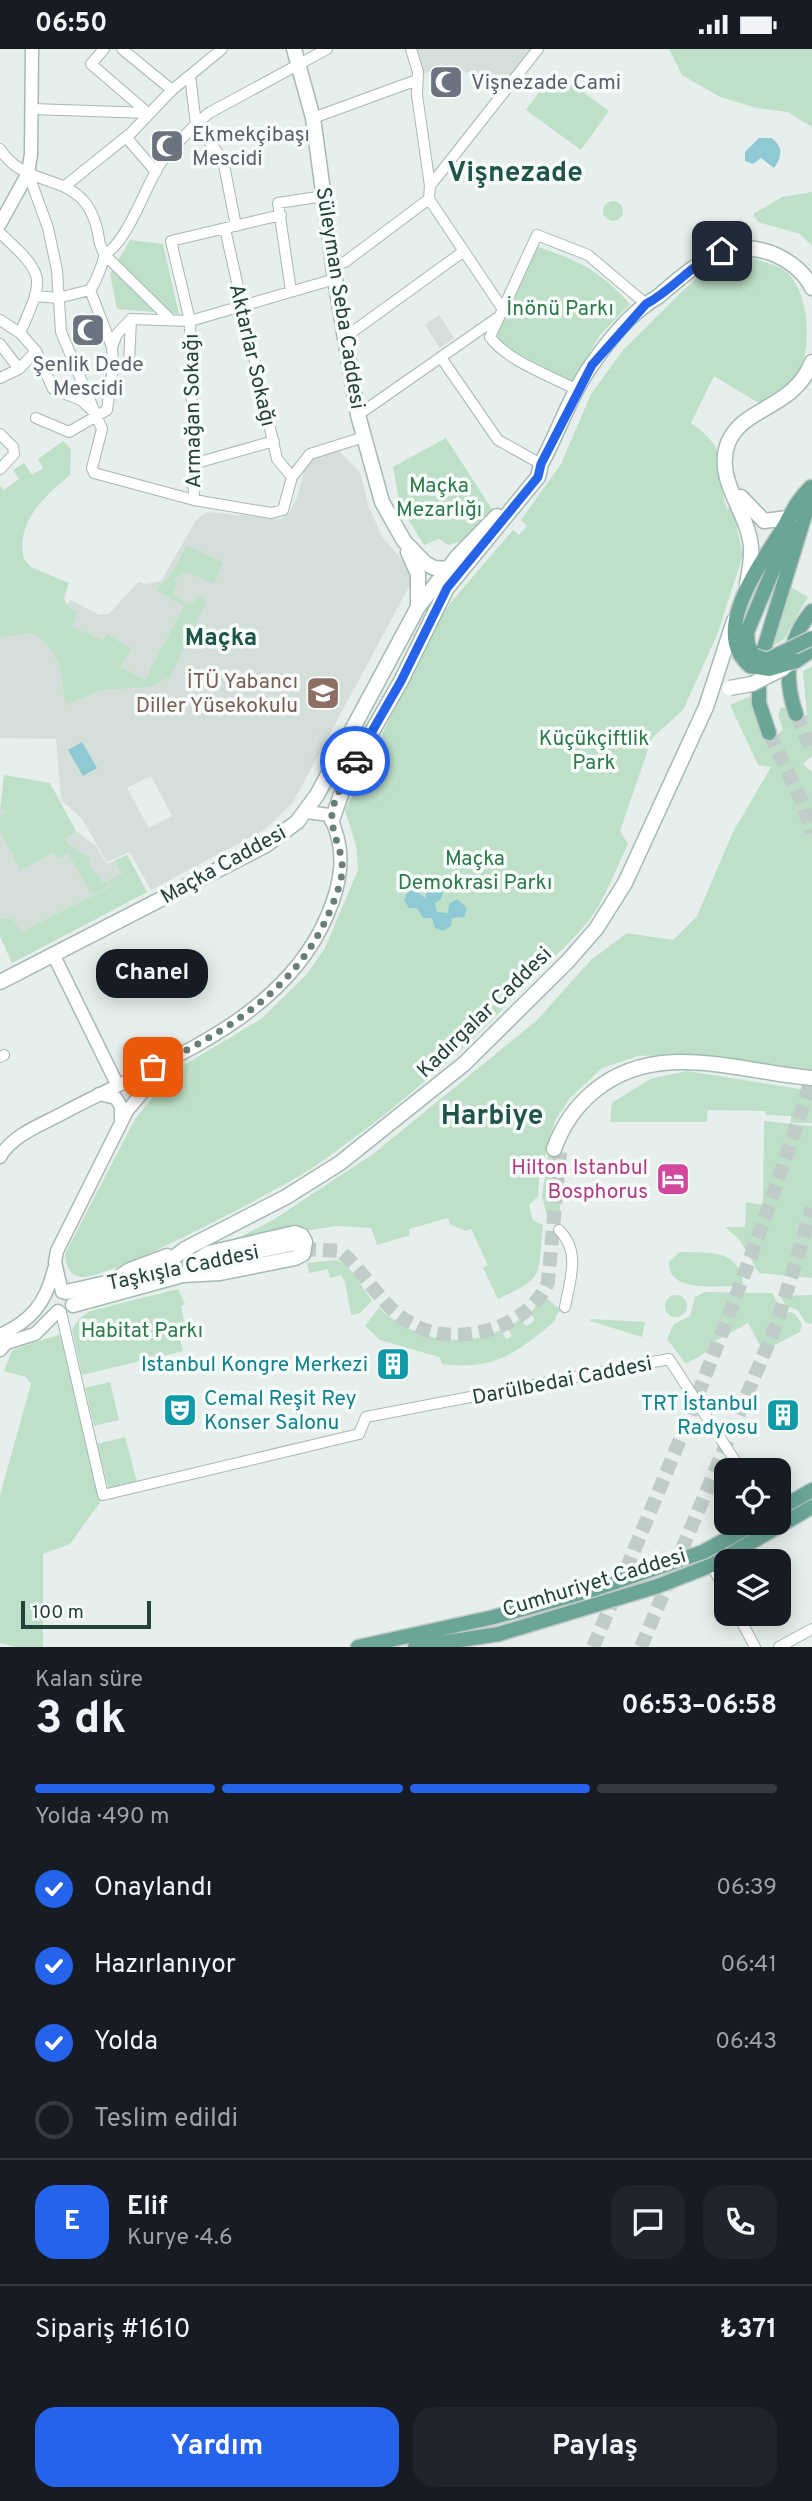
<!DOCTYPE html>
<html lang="tr">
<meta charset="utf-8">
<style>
:root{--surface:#171b24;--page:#20242c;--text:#f1f3f6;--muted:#9ea1a6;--line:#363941;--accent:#2563eb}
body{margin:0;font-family:Overpass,sans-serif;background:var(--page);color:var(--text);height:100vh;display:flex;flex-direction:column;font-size:26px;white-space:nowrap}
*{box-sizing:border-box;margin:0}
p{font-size:23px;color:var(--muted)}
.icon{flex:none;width:38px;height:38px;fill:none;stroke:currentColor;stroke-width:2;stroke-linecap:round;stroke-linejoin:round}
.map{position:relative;height:1598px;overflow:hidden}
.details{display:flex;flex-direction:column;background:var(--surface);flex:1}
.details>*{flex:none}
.fabs{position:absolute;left:714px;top:1409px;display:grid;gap:14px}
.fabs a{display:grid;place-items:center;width:77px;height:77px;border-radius:14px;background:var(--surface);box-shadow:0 4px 18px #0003;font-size:35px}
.scale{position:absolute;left:21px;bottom:18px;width:130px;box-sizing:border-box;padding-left:7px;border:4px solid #24423a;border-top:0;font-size:19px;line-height:24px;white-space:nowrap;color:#24423a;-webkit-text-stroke:5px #f7fbf9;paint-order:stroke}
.pin{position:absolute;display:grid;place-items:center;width:60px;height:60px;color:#fff;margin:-30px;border-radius:14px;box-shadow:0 4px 10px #0006}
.courier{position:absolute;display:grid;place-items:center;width:70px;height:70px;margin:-35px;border:5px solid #2563eb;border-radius:50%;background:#fff;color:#222;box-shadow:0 2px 9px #0007}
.bubble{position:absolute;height:49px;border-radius:21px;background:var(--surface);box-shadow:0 4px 18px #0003;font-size:23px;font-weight:700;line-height:49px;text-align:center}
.head em{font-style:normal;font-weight:700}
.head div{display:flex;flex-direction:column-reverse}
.head{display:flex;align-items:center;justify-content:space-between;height:119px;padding:0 35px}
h1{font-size:46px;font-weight:700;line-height:52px}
.bar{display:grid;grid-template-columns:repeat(4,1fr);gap:10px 7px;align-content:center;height:84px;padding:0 35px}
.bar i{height:9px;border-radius:5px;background:var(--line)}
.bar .selected{background:var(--accent)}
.bar p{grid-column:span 4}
.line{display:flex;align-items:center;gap:18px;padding:0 35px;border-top:2px solid var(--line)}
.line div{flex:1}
.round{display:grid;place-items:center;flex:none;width:74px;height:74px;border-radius:21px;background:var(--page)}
ol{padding:0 35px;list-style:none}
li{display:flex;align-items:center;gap:21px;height:77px}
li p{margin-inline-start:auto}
li .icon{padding:7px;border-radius:50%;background:var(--accent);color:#fff;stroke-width:4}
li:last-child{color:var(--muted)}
li i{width:38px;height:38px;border:4px solid var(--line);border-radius:50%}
.primary-button{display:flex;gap:14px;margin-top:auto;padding:14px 35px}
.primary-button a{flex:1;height:80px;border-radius:21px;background:var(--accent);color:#fff;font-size:28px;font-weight:700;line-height:80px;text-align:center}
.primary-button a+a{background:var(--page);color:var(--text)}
.status{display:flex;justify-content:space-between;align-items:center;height:49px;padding:0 35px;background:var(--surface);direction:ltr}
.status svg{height:19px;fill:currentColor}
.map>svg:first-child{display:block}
.built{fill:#d4dfda;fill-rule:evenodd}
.green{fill:#bfe0c8}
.water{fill:#8ec9d4}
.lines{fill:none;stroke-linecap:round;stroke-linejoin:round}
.secondary-tunnel{stroke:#bfccc8;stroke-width:14;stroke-dasharray:14 7;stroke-linecap:butt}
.primary-tunnel{stroke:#bfccc8;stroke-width:14;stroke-dasharray:14 7;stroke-linecap:butt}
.minor-casing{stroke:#a8b8b2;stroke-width:12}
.tertiary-casing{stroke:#a8b8b2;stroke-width:15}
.secondary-casing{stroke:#a4bbb3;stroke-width:17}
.primary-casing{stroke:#c2cac8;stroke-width:17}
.minor{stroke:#fff;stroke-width:10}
.tertiary{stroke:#fff;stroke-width:12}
.secondary{stroke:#fff;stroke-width:14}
.primary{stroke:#6aa596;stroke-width:14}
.secondary-bridge-casing{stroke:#a4bbb3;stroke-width:17;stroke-linecap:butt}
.primary-bridge-casing{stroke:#c2cac8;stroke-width:17;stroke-linecap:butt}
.secondary-bridge{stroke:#fff;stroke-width:14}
.primary-bridge{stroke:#6aa596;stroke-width:14}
.done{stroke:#687f78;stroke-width:7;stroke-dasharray:0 12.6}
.route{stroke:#2563eb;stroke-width:9}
.labels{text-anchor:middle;stroke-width:7;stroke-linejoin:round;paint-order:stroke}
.worship-label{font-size:21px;fill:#5b616d;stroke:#f7fbf9;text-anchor:start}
.street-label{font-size:21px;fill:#24423a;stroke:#f7fbf9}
.park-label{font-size:21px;fill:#2d7a4b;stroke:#f7fbf9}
.education-label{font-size:21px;fill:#785e54;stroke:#f7fbf9;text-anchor:end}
.hotel-label{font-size:21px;fill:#b23c85;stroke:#f7fbf9;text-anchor:end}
.culture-label{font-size:21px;fill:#0d838f;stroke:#f7fbf9;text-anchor:end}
.quarter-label{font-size:24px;font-weight:bold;fill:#1f5548;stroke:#f7fbf9}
.district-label{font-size:28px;font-weight:bold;fill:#1f5548;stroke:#f7fbf9}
</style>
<div class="status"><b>06:50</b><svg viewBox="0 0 49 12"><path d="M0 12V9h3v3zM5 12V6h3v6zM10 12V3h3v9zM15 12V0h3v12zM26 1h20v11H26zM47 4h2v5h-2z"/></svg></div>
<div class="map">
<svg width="812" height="1598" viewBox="0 0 812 1598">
<rect width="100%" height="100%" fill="#e6efeb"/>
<path class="built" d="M414,0h120l-31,41 -52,-25 -29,9z
M439,266l15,23 -14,10 -15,-23z
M338,401l22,22 9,36 14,30 28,32v13l-119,221 -28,26 -113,60 -21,-38 -23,10 -25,-43 -21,-19 -5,-61 -56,-1v-104l45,-13 26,-21 28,15 10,-1 29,-32 8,2 15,-3 35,-61 11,-8 74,7 8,-6 9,-18 8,-32 12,-9zM151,727l21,40 -23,12 -22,-40z
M0,761l9,1 56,27 11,-7 20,15 11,18 20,-9 20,37 -135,71 -12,-27z"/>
<path class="green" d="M669,0h143v78l-25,-15 -30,-4 -37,-11 -38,-22z
M554,22l55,40 -28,39 -55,-40z
M812,143v54l-12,-12 -42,-12 -5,-8 29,-17z
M603 162a10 10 0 1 1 20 0a10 10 0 1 1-20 0Z
M130,191l33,4 16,70 -62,-5 -7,-35z
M538,198c42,14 62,24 92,57l-30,31 -28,47 -76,-39 -1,-11 4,-10z
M752,209c12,4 26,7 36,15 24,25 24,83 6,110 -9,9 -22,15 -32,22l-48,-29 -23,47c43,30 23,44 36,86l5,-2 11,48 -26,80 -34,75 -31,28 -32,93 8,13c-10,21 -19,43 -30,63 -16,26 -40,46 -61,66 -24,24 -46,50 -71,72 -48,44 -100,86 -154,123 -30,20 -202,111 -230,109 -13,-1 -16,-12 -17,-23l70,-135 41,-49 85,-51 46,-45 18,-26 33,-78 -2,-24 -11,-36 90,-184 16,-24 62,-72 6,5 8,-9 -6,-6 40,-56 30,-70 32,-44 76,-75 26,-14z
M446,389l47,73 -31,30 -14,4 -9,-6 -15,6 -24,-39 -7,-39z
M63,392l8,8 -1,26c-25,21 -55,47 -46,84l7,8 38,16 -5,15 3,8 10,6 -5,15 31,13 4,-6 24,15 -10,18 24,13 39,-74 -27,-16 14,-16 16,-29 36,18 -9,21 -27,-12 -13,7 3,5 -4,11 16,10 11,-8 6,5 -36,75 -21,10 -48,3 -36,15c-3,-30 -4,-56 -32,-72l-33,4v-151l4,4 15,-11 -6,-9 11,-7 8,12 11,-7 -5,-9z
M791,538l17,10 -24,42 -13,8z
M812,617v90l-9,8 9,8v299l-54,-5 -29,-8 -35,-4 -56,2 -36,12 -33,31 -14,22 -16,54 -1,21 -9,9 4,15 10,5c-5,51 3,52 -45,74l-15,-31 5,-3 -17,-36 -6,2 -15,-7 -2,-6 -39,11 1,6 -33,10 -6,-17 -35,-2 -108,17 45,-23 100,-66 163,-133 55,-61 36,-27 46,7 24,-24 36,-84 38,-65 -13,-2 -28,-60 25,-11 17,45 11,-9 -5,-15 3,-8 8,2 12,9 6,-3 -4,-44z
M4,726l46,8 26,48 -11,8 3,5 23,15 -4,2 8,13 3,-1 5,10 4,-2 3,4 -16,9 -4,-2 -22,-39 -10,6 -4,-7 -33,18 -21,-39v-15l8,-5 -8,-1z
M127,806l20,37 -135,71 -12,-27v-18c17,2 10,-3 21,14l91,-46 -3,-6 13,-6 -7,-13z
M687,1022l125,20v32h-21v-7l-25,-1 -1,-4 -57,-1 -1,12h-97l2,-19 38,-24z
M764,1072l48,5v152l-53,-5 -20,-34 -14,-12h20l1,-25 17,3z
M549,1100l17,6 -7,62 -3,2 -9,-3 -5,-20z
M680,1203c28,1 59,-4 63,32l-4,2c-22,-1 -71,8 -70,-24z
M336,1211l11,5 25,36 -12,12 -9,2 -6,-33 -4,-7 -11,3 -2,-9 -19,4 -2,-10z
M178,1240l7,15 -4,2 4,21 -7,2 5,22 -101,24 -10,-46 8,-11 10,-7z
M705,1243l67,1 12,22 6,-3 5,2 7,10 -2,8 -37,19 -15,-28 -36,20v6l-26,15 -19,-25 7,-15 16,-8 5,-19z
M812,1246v29l-7,-2 -7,-12 -12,-4 -6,-10z
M665 1257a11 11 0 1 1 22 0a11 11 0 1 1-22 0Z
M544,1247l17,14 -6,7 1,3c-38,32 -61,51 -114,44l-3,-7 -59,-17 -15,-14 14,-18c33,30 80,42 122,22l5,9 6,-3 -5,-8 12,-8 8,6 8,-6 -5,-7z
M591,1270l54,3 -3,15 -52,-16z
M61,1285l40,167 -31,43 -27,10v93h-27l-16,-4v-148l31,-111 -5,-7 -22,-6 8,-21z
M110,1333l9,38 -25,6 -9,-38z
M125,1388l12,45 -28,8 -12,-46z"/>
<path class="water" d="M759,89h12c13,8 11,19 3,30l-13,-10 -8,6 -8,-3v-9z
M82,693l15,26 -14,8 -15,-26z
M434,833l10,8 -3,9 -6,4 2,9 11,1 1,-9 8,-5 10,9 -3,9 -12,1 -1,8 -8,5 -8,-3 -3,-10h-9l-6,-10h-8l-5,-8 4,-9 6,-2 12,10v-12z"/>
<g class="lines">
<path class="secondary-tunnel" d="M302,1200l38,2c26,22 42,57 72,73 43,25 117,5 136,-42l12,-130"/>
<path class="primary-tunnel" d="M796,665l16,37
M769,684l33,69 10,31
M593,1598c80,-187 158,-376 219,-570
M641,1598l136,-324 35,-115"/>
<g class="minor-casing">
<path id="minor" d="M104,0l-13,15 57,49
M122,0l50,41
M411,0l7,23 -1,23 13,91 -1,13 73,109
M190,27l6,48 27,36 13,66
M33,60l115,4
M313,69l104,-38
M126,88l30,35
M0,100c29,46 88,16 99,90 0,5 4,11 5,15 0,9 -9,29 -14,36l22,57 1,19 -6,44 -38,22 -33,-14
M28,124l20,55 9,42 4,62 41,97 -10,39 2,5 100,27 77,13 12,-3 9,-33 18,-23 54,-17
M65,137l66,-53 41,-43 50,-41
M430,137l108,-137
M225,180l52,230 15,18
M0,184c46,43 45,43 20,100
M333,215l12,-2 84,-63
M291,242l-13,-88 46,-7
M36,247l22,2 32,-8
M169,269l-65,-64c22,-8 42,-69 56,-90 12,-16 33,-38 49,-51l118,-64
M0,271l20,13 16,18 17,38 28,11 13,12
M344,289l120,-87
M0,295l19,25
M112,298l5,-13 14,-15 59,2 145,-42
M442,310l56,81 43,24
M113,317l16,-3 2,-44
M0,329l19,-9 17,-18
M577,341c-28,-15 -68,-28 -87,-53l47,-102 51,20 58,49
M358,366l139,-97
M0,385l13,13 1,7 -14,15
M193,415l81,-23
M194,451l-4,-179 -19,-80 110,-26
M0,1008l4,-2
M559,1181c22,21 11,50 6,77
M61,1263l42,183 256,-61 7,-17 303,-58 72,111
M712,1516l14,28
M737,1564l18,34
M779,1598l33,-18"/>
</g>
<g class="tertiary-casing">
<path id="tertiary" d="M0,175l28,-51 3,-19 1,-105
M53,905l64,130
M99,1045l17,4 5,9v13
M0,1108c12,-22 43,-33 65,-45 94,-50 217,-90 262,-196 15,-34 20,-67 2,-101l-22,-3
M62,1243l-7,-30 2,-11 70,-140 41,-49
M0,1286c31,-14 46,-32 54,-66
M0,1301l6,-7 29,-9 23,-23"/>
</g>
<g class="secondary-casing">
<path id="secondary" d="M294,0l19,69 22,161 23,136 24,87 22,39 21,22 9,5 17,1
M741,448l23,24 24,-3
M408,503l10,22v32
M747,535c2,-12 5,-25 4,-37 -3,-36 -37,-67 -23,-104 15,-37 65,-33 84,-81
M332,771l17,-48 52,-91 46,-93 91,-111 3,-13c18,-33 30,-71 52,-101 14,-20 33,-45 54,-59 4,-4 9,-5 13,-9 34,-29 70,-62 118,-39 14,7 27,17 34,32
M0,933l266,-137 31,-23 20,-27 101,-188 39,-50 40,-41
M554,1100c8,-22 21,-42 39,-57 63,-54 145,-20 219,-14
M262,1201l39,-8
M184,1226l36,-2 75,-15 8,-4 2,-12 -3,-6 -7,-3 -86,20 -19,12
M116,1230l14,-9 37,-14
M115,1242l30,-11 40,-31 101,-52 54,-34 124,-99 103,-102 29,-33 29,-46 81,-176 28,-86
M66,1243l63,-14
M73,1256l117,-32"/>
</g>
<g class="primary-casing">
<path id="primary" d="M755,607l-7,-10 -1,-14 44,-105
M796,612l16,-11
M750,617c-42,-36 14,-106 34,-139 8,-15 14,-28 27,-40
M796,665c-13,-36 -9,-74 16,-103
M769,684l-10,-30v-38l53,-173
M779,1460l33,-19
M358,1598l136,-30 101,-28 108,-37 53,-29
M415,1598l84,-13 159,-48 54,-21 100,-58"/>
</g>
<use href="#minor" class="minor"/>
<use href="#tertiary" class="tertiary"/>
<use href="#secondary" class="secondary"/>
<use href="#primary" class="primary"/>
<g class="secondary-bridge-casing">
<path id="secondary-bridge" d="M730,639l22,-4 32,-16"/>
</g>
<g class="primary-bridge-casing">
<path id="primary-bridge" d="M755,607l12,4 45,-22
M750,617l19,3 27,-8"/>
</g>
<use href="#secondary-bridge" class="secondary-bridge"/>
<use href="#primary-bridge" class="primary-bridge"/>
</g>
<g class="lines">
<path class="done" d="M153,1018c74,-36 142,-76 176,-154 5,-12 12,-28 13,-41 2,-18 -9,-35 -10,-52 -2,-18 15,-44 23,-59"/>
<path class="route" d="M355,712l46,-80 46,-93 91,-111 3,-13 51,-99 54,-61c28,-15 46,-41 76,-53"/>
</g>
<defs>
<g id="mosque-square" transform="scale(1.75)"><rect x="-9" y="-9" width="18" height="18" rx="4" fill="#6b7280" stroke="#f7fbf9"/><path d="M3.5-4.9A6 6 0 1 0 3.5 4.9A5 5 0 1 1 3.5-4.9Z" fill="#fff"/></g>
<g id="university-square" transform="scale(1.75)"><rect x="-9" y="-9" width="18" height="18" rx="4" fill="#8d6e63" stroke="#f7fbf9"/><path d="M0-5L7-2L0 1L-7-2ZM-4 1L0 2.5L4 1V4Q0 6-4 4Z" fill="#fff"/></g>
<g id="hotel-square" transform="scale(1.75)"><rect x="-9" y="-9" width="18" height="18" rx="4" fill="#d1479c" stroke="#f7fbf9"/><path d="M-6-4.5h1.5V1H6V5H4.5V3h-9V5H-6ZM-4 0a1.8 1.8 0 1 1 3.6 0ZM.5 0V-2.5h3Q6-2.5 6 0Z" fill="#fff"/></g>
<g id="building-square" transform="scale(1.75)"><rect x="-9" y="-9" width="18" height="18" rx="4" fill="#0f9aa8" stroke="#f7fbf9"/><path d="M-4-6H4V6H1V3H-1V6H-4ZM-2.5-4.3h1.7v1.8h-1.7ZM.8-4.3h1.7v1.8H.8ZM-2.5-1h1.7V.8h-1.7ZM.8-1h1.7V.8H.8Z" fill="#fff"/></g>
<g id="theatre-square" transform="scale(1.75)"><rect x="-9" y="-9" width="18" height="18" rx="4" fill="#0f9aa8" stroke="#f7fbf9"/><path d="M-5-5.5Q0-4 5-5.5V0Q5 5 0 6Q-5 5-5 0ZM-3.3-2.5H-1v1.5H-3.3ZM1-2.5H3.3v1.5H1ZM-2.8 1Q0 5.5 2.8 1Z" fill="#fff"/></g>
</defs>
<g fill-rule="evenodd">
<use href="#mosque-square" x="446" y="33"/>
<use href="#mosque-square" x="167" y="97"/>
<use href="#mosque-square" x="88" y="281"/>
<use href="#university-square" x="323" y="644"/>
<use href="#hotel-square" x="673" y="1130"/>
<use href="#building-square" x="393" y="1315"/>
<use href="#theatre-square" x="180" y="1361"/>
<use href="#building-square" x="783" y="1366"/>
</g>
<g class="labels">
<g class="worship-label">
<text x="471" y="40">Vişnezade Cami</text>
<text x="192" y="92">Ekmekçibaşı<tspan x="192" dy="24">Mescidi</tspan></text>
<text x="88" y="322" text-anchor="middle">Şenlik Dede<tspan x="88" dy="24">Mescidi</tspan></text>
</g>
<g class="street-label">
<text transform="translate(341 249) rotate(81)" y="7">Süleyman Seba Caddesi</text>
<text transform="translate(253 306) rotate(77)" y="7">Aktarlar Sokağı</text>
<text transform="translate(192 362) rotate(-91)" y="7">Armağan Sokağı</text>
<text transform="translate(223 815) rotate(-29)" y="7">Maçka Caddesi</text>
<text transform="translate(484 963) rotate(-44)" y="7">Kadırgalar Caddesi</text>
<text transform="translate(183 1218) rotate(-12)" y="7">Taşkışla Caddesi</text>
<text transform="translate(562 1331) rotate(-11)" y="7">Darülbedai Caddesi</text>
<text transform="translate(594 1533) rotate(-17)" y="7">Cumhuriyet Caddesi</text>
</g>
<g class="park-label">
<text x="560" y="266">İnönü Parkı</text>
<text x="439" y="443">Maçka<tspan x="439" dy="24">Mezarlığı</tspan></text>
<text x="594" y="696">Küçükçiftlik<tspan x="594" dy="24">Park</tspan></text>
<text x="475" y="816">Maçka<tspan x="475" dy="24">Demokrasi Parkı</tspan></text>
<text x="142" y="1288">Habitat Parkı</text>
</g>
<g class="education-label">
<text x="298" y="639">İTÜ Yabancı<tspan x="298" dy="24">Diller Yüsekokulu</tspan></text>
</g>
<g class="hotel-label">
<text x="648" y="1125">Hilton Istanbul<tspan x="648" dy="24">Bosphorus</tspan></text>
</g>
<g class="culture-label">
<text x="368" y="1322">Istanbul Kongre Merkezi</text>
<text x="204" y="1356" text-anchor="start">Cemal Reşit Rey<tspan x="204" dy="24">Konser Salonu</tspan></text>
<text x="758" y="1361">TRT İstanbul<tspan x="758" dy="24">Radyosu</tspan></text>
</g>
<g class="quarter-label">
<text x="221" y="596">Maçka</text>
</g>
<g class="district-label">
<text x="515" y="132">Vişnezade</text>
<text x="492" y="1075">Harbiye</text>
</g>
</g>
</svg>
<div class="fabs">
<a><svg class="icon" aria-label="locate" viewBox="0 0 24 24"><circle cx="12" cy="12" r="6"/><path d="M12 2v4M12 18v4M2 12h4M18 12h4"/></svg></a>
<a><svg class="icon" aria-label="layers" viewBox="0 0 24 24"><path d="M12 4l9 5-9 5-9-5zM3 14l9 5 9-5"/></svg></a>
</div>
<div class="scale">100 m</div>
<div class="pin" style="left:153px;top:1018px;background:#ea580c"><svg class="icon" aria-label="bag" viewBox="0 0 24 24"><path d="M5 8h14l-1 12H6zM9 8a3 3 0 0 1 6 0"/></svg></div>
<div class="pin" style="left:722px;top:202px;background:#1f2937"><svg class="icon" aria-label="home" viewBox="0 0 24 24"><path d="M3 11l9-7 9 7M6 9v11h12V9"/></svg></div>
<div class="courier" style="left:355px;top:712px"><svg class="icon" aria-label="car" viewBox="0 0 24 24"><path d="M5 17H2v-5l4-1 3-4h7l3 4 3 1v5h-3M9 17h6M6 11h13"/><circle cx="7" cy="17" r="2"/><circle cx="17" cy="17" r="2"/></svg></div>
<div class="bubble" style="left:96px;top:900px;width:112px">Chanel</div>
</div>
<section class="details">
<div class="head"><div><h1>3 dk</h1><p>Kalan süre</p></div><em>06:53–06:58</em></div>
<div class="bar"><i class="selected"></i><i class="selected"></i><i class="selected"></i><i></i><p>Yolda · 490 m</p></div>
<ol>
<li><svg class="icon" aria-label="check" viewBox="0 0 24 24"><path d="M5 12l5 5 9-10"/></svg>Onaylandı<p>06:39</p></li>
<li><svg class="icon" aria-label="check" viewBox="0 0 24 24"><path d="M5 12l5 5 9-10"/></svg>Hazırlanıyor<p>06:41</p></li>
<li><svg class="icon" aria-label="check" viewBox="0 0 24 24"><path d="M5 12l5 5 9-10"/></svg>Yolda<p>06:43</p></li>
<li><i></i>Teslim edildi</li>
</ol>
<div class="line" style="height:126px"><b class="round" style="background:var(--accent);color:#fff">E</b><div><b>Elif</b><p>Kurye · 4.6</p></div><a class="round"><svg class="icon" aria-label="chat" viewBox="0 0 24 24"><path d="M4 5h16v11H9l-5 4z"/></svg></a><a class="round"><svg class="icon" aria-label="phone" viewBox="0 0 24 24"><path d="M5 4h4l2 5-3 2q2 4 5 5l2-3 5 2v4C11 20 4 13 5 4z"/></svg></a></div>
<div class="line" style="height:91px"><div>Sipariş #1610</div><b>₺371</b></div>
<div class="primary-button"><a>Yardım</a><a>Paylaş</a></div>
</section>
